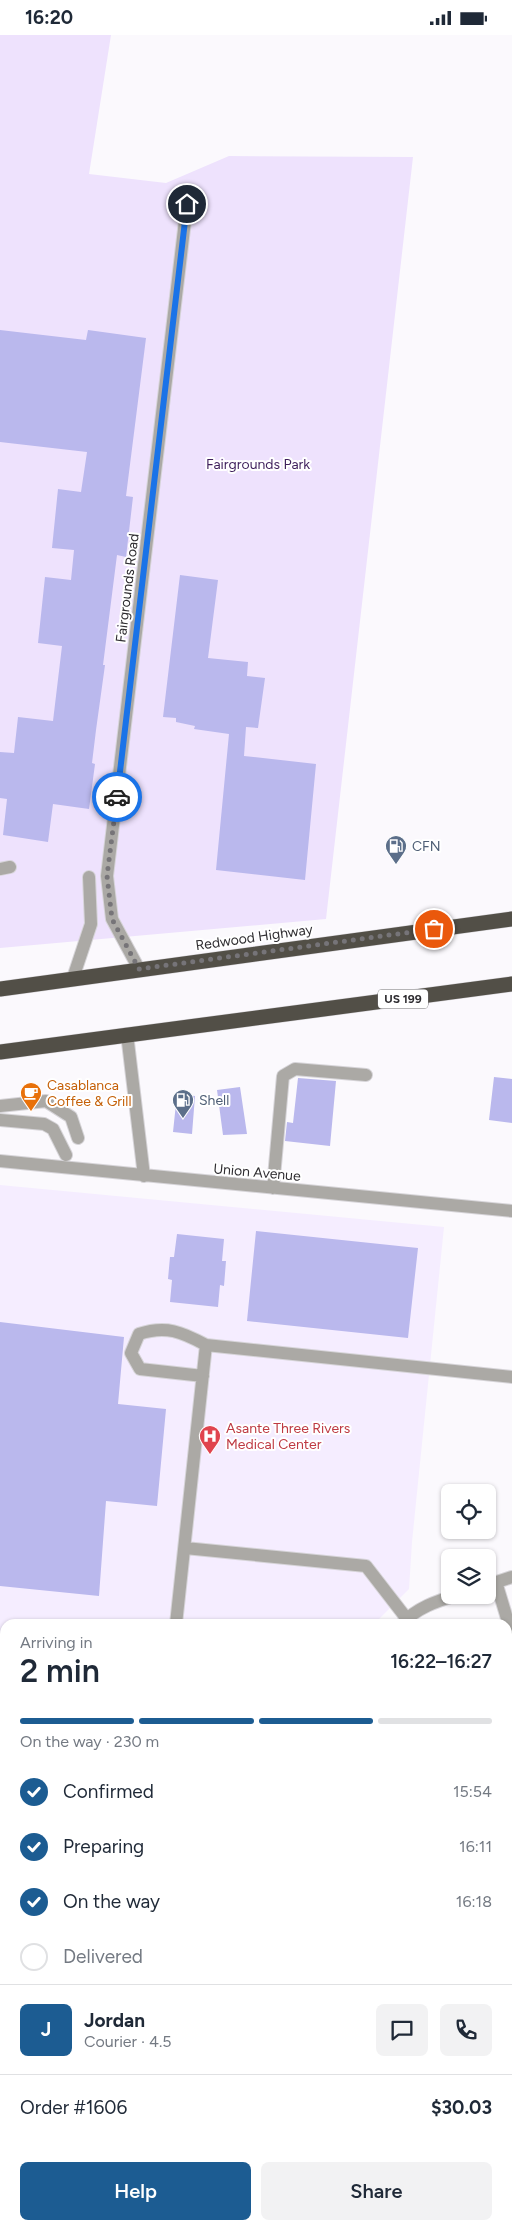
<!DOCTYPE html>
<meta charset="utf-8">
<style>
:root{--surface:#fff;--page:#f2f2f3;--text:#1f2937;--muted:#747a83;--line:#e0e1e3;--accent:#1c5c92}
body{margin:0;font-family:Figtree,sans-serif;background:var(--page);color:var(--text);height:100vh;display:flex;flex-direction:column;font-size:19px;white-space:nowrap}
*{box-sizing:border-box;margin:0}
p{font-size:16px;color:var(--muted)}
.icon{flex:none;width:28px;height:28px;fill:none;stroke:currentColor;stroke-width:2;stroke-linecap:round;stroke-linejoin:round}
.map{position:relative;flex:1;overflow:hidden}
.drawer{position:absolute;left:0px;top:1584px;width:512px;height:611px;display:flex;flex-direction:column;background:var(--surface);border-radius:15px 15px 0 0;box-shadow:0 1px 4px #0004}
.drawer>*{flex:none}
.buttons{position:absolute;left:441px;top:1449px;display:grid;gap:10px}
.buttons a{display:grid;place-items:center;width:55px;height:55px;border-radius:8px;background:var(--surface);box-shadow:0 1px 4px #0004;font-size:25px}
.pin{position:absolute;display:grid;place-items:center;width:42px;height:42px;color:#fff;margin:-21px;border:2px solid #fff;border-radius:50%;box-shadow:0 1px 5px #0007}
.courier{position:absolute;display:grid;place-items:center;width:50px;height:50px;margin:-25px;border:4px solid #1a73e8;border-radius:50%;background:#fff;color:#222;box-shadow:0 1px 6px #0007}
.overview em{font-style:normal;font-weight:600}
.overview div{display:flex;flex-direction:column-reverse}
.overview{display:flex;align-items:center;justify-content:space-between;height:85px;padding:0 20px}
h1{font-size:32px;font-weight:600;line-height:38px}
.bar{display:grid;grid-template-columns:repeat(4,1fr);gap:8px 5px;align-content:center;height:60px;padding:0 20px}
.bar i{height:6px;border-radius:4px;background:var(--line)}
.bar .on{background:var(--accent)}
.bar p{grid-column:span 4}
.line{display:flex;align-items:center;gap:12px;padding:0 20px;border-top:1px solid var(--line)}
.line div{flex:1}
.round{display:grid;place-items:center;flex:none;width:52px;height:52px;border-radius:8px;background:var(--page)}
ol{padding:0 20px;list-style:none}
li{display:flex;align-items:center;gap:15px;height:55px}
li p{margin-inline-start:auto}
li .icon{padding:5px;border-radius:50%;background:var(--accent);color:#fff;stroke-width:4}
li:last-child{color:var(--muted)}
li i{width:28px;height:28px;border:2px solid var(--line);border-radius:50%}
.action{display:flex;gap:10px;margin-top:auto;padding:10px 20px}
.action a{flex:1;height:58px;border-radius:8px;background:var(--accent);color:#fff;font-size:20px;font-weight:600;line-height:58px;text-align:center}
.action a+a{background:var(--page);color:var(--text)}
.status{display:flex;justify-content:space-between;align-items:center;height:35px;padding:0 25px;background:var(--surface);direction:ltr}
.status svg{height:14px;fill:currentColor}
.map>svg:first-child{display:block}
.built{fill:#f5edff}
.green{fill:#eee2fd}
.building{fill:#bab8ed}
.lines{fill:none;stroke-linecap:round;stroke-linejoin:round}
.minor-casing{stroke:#d6d4d8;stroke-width:14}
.highway-casing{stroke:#d6d4d8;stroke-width:16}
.minor{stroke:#aba9a5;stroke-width:12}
.highway{stroke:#524f47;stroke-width:15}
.done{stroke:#767478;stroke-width:5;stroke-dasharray:0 9}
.route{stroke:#1a73e8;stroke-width:6}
.labels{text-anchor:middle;stroke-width:4;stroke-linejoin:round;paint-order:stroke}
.shield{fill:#fff;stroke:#6d6b6e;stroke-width:1}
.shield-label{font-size:12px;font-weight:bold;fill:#2e2c30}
.park-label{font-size:14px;fill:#3e1f5b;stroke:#fff}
.street-label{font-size:14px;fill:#2e2c30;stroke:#fff}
.service-label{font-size:14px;fill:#4e5e75;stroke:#fff;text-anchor:start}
.food-label{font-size:14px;fill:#c56008;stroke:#fff;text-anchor:start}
.health-label{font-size:14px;fill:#be3a42;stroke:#fff;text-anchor:start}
</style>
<div class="status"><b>16:20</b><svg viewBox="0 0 49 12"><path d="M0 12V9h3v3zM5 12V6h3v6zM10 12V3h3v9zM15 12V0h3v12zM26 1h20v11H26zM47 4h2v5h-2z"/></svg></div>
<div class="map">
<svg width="512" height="2194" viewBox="0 0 512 2194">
<rect width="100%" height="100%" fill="#fbf9fd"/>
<path class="built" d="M0,1150l444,42 -32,315 -3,47 -35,35h-369v243h-5z"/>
<path class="green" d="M0,0h111l-22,139 77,9 63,-27 184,1 -87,762 -326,29z"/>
<path class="building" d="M0,295l86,10 2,-10 58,8 -20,158 7,1 -7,60 -9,-2 -14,110h2l-9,65 -4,33 3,1 -6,45 -36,-5 -5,38 -45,-7 4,-36 -7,-1v-46l14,1 4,-36 35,4 9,-75 -24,-3 7,-66 26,3 3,-30 -22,-2 6,-59 23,3 6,-40 -87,-10z
M180,540l38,5 -10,78 40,4 -1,14 18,2 -7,50 -12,-1 -2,29 72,8 -11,116 -89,-10 13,-136 -35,-5 1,-3 -19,-4v-4l-13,-1z
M494,1042l18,2v44l-23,-3z
M298,1043l38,3 -6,65 -45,-5 2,-19 6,1z
M240,1052l7,47 -24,1 -6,-45z
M177,1059l18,2 -3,38 -19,-2z
M256,1196l162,17 -10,90 -161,-17z
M177,1199l47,5 -2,22h4l-2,25 -4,-1 -2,22 -48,-5 2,-22 -4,-1 2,-22h4z
M0,1287l124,15 -6,67 48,5 -9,97 -51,-5 -7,95 -99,-10z"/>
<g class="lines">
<g class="minor-casing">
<path id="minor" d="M0,834l10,-2
M139,934l-27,-50 -5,-43 80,-672
M73,943l18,-54 -2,-47
M127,999l17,142
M0,1071l46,-5 25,16 7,21
M0,1085l44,4 9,5 13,26
M0,1126l512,50
M273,1153l10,-112 12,-7 71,6
M203,1341l-63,-7 -9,-16 8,-19c27,-9 43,-2 67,11
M185,1513l181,18 41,53
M496,1547l16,53
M488,1550l24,-8
M176,1589l30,-279 306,32
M402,1589c14,-16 35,-23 55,-29
M508,1762l4,-1
M0,1851h5
M508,2135l4,3
M92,2194v-4"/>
</g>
<g class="highway-casing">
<path id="highway" d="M0,954l512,-70
M0,1017l512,-68"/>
</g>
<use href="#minor" class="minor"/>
<use href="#highway" class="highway"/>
</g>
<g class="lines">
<path class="done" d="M117,762l-10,79 5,43 27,50 295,-40"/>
<path class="route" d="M117,762l70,-593"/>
</g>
<defs>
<g id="fuel-pin" transform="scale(1.125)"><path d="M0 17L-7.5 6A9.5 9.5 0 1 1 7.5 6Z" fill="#5c6f8a" stroke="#fff"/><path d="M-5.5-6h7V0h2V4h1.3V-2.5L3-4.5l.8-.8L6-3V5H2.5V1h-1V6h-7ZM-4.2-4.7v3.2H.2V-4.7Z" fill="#fff"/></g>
<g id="cafe-pin" transform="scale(1.125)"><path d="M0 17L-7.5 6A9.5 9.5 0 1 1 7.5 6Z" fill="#e8710a" stroke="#fff"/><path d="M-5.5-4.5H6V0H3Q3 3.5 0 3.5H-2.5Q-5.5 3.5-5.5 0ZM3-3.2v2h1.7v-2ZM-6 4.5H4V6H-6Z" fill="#fff"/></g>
<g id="hospital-pin" transform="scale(1.125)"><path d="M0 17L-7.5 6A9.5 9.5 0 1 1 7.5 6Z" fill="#e0444e" stroke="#fff"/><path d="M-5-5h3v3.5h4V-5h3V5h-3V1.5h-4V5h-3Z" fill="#fff"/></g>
</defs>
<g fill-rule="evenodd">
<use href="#fuel-pin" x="396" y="811"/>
<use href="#cafe-pin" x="31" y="1058"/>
<use href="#fuel-pin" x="183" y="1065"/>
<use href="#hospital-pin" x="210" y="1401"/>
</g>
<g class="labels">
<rect class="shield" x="378" y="954.5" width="50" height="19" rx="4"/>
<g class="shield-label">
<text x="403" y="968">US 199</text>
</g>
<g class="park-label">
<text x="258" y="434">Fairgrounds Park</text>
</g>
<g class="street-label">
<text transform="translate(127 553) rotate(-83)" y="5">Fairgrounds Road</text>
<text transform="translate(254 902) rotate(-8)" y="5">Redwood Highway</text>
<text transform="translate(257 1137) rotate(5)" y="5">Union Avenue</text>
</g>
<g class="service-label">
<text x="412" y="816">CFN</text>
<text x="199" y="1070">Shell</text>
</g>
<g class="food-label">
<text x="47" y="1055">Casablanca<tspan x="47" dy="16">Coffee &amp; Grill</tspan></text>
</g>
<g class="health-label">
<text x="226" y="1398">Asante Three Rivers<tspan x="226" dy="16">Medical Center</tspan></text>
</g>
</g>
</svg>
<div class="buttons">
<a><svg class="icon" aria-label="locate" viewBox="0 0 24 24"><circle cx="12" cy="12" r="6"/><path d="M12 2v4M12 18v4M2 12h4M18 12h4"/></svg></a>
<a><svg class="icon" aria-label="layers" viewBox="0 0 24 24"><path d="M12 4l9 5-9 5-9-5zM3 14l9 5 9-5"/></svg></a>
</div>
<div class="pin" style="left:434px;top:894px;background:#ea580c"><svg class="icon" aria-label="bag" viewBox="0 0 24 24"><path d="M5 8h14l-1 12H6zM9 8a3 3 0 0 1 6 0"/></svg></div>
<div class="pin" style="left:187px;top:169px;background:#1f2937"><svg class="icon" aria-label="home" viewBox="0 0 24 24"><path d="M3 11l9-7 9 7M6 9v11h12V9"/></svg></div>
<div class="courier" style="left:117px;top:762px"><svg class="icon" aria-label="car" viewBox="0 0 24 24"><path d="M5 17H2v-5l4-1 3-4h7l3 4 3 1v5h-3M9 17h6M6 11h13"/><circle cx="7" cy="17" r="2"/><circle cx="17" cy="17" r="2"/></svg></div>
<section class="drawer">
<div class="overview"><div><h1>2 min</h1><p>Arriving in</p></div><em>16:22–16:27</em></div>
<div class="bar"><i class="on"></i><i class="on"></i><i class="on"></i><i></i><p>On the way · 230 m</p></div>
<ol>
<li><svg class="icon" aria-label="check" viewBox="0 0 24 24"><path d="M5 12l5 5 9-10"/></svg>Confirmed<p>15:54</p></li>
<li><svg class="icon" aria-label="check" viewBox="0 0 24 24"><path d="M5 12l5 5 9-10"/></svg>Preparing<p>16:11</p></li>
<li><svg class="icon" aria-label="check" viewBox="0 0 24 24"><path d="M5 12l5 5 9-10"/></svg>On the way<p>16:18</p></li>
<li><i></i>Delivered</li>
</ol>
<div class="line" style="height:90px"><b class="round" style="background:var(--accent);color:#fff">J</b><div><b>Jordan</b><p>Courier · 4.5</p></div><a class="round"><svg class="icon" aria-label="chat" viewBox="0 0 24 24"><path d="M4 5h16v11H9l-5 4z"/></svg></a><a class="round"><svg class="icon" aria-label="phone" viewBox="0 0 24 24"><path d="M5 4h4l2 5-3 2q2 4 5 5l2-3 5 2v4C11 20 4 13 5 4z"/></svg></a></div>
<div class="line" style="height:65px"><div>Order #1606</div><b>$30.03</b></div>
<div class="action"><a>Help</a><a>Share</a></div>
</section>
</div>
